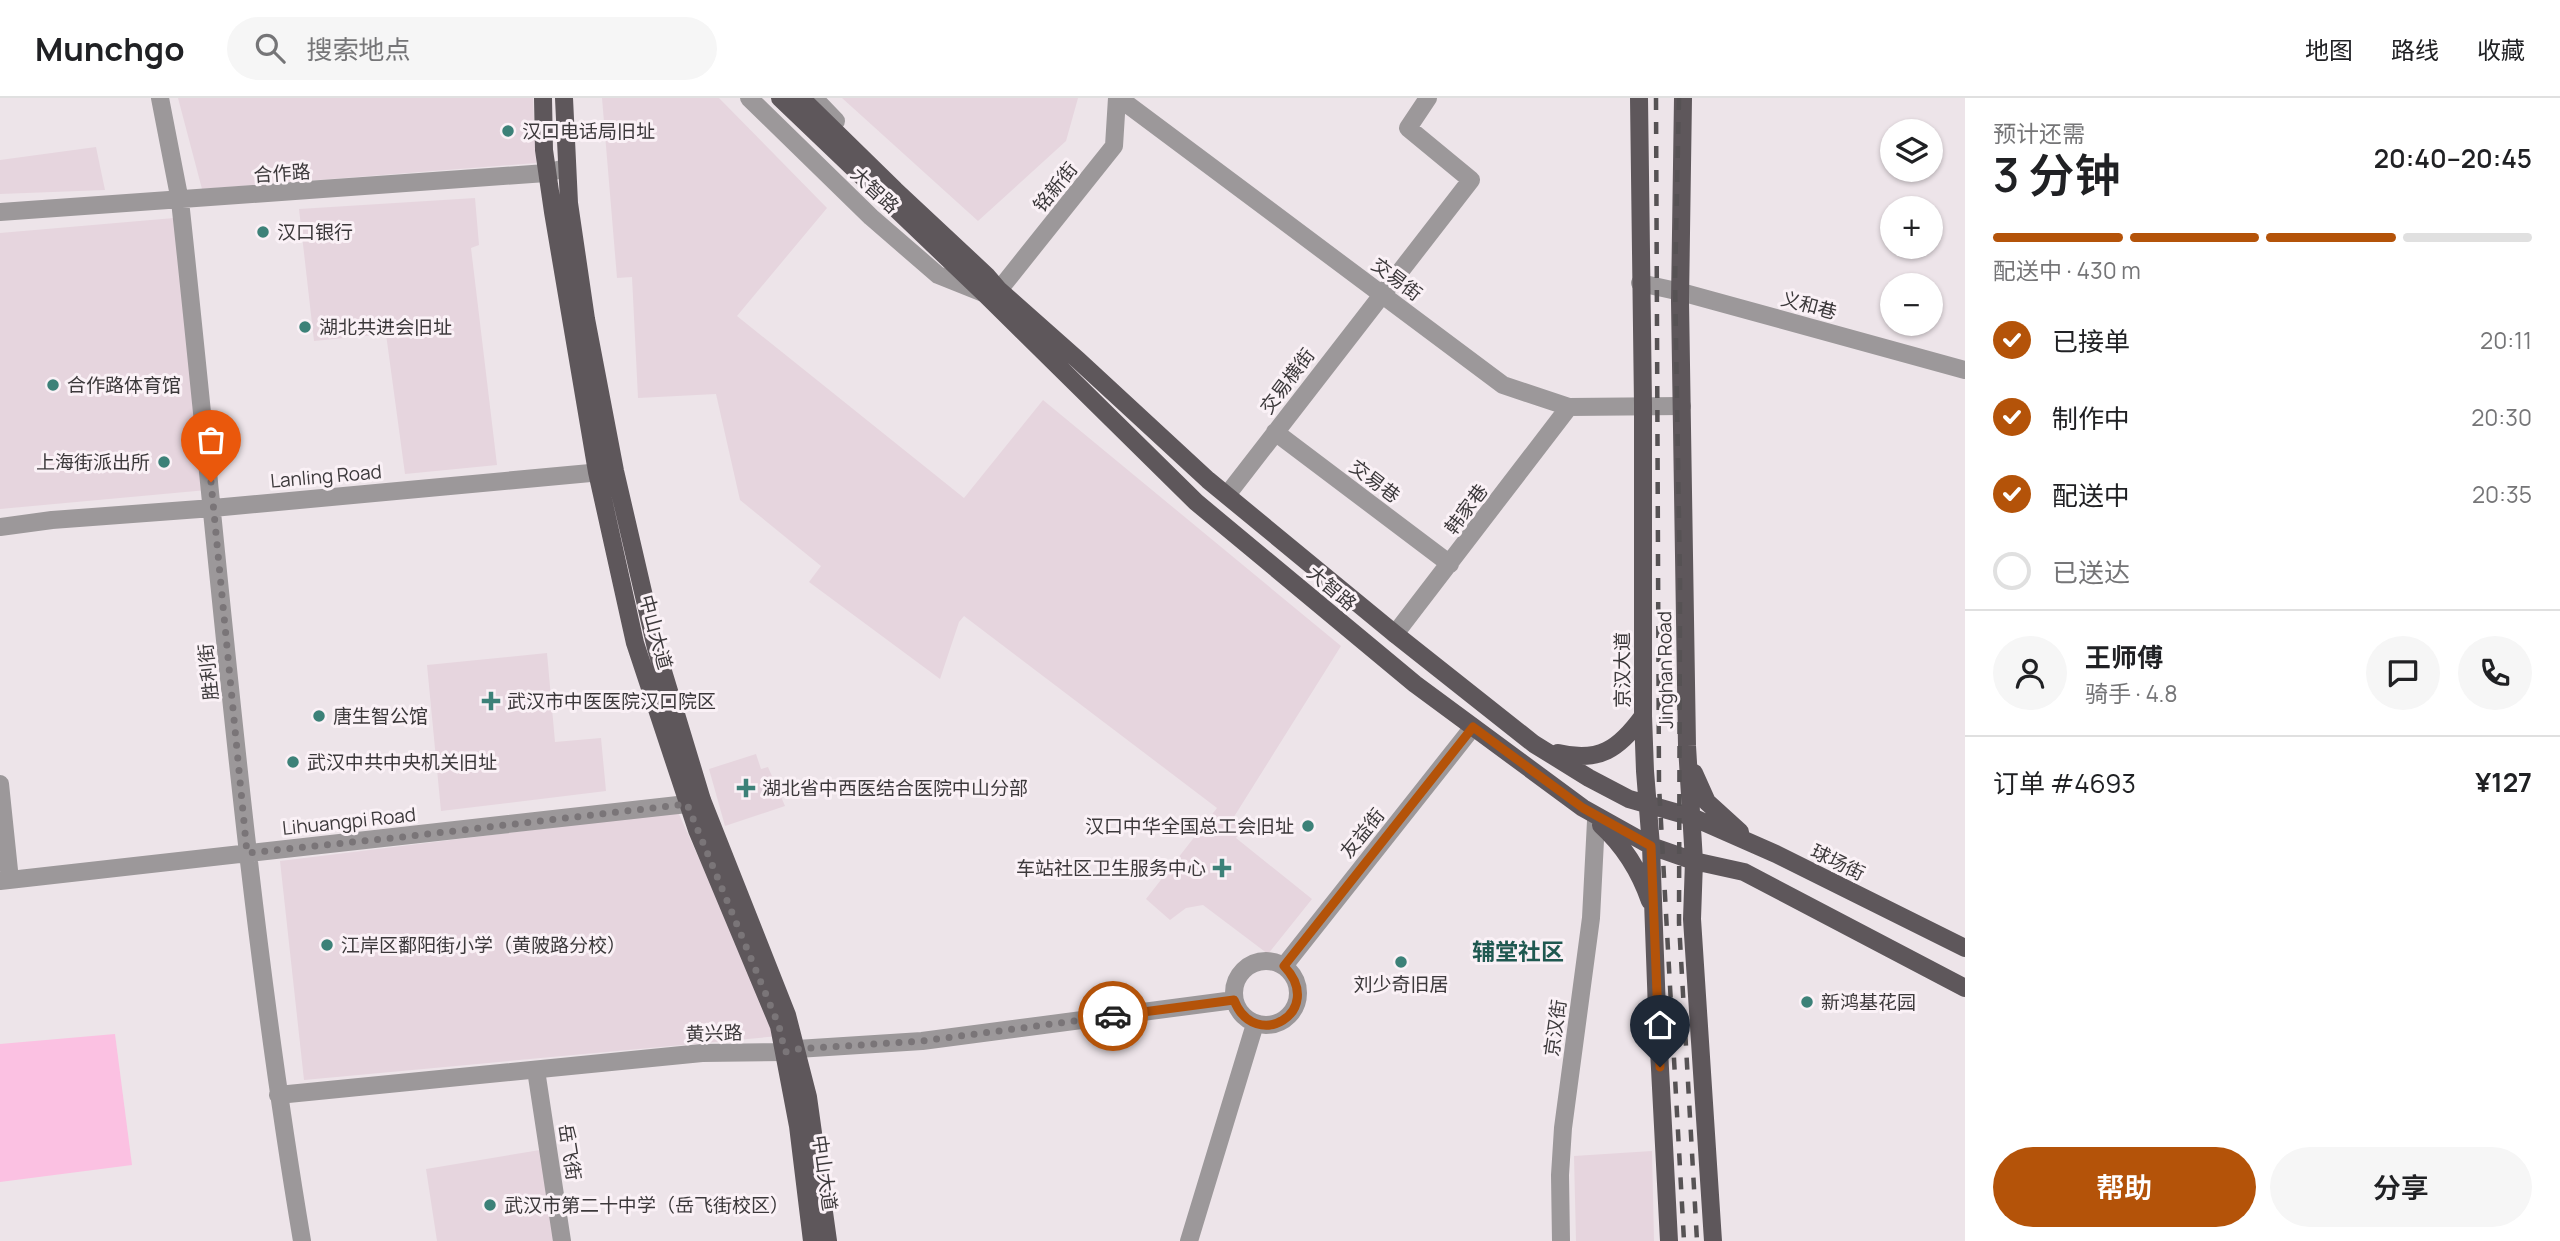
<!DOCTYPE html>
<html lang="zh">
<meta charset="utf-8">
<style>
:root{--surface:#fff;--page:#f6f6f6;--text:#202124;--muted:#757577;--line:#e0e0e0;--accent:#b45309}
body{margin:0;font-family:Manrope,"Noto Sans SC",sans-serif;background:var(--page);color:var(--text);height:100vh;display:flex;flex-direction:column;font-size:26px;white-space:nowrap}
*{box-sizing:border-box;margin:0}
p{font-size:23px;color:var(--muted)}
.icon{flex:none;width:38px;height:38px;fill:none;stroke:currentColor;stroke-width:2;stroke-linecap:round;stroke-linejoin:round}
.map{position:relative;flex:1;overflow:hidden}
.side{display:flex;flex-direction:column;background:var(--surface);width:595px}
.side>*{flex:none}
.tools{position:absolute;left:1880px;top:21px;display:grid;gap:14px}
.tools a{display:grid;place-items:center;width:63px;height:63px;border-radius:50%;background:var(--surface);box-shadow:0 2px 5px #0004;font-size:35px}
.pin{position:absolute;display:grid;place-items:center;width:60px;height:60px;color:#fff;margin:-72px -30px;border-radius:50% 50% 50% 0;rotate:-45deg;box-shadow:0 0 7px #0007}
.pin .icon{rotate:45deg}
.courier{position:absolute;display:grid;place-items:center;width:70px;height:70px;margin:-35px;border:5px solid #b45309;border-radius:50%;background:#fff;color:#222;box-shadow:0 2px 9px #0007}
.summary em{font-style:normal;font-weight:600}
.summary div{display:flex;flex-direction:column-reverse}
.summary{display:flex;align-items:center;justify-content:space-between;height:119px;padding:0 28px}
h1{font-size:46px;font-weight:600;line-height:52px}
.bar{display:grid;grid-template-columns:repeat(4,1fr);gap:10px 7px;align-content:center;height:84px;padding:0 28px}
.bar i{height:9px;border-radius:5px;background:var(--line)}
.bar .active{background:var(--accent)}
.bar p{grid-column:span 4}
.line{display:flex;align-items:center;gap:18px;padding:0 28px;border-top:2px solid var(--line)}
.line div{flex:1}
.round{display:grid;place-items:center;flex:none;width:74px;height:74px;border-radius:37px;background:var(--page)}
ol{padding:0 28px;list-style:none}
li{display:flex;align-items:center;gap:21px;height:77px}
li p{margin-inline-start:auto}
li .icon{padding:7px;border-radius:50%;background:var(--accent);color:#fff;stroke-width:4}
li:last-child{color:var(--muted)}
li i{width:38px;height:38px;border:4px solid var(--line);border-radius:50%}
.action{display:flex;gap:14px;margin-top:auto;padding:14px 28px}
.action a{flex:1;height:80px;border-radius:42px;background:var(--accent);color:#fff;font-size:28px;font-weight:600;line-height:80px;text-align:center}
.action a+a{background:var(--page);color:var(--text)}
header{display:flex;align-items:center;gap:42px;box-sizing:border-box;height:98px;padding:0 35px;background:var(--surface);border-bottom:2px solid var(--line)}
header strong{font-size:33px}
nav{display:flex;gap:38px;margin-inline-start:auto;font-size:24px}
.search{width:490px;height:63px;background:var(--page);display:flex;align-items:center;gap:18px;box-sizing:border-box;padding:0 24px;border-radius:38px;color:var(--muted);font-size:26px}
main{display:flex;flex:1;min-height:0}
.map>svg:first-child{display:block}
.built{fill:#e6d5de}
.green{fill:#fbc1e2}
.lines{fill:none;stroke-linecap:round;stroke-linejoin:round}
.minor{stroke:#9c989a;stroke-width:18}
.major{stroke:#5e575b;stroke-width:18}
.rail{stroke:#565254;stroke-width:4.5;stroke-dasharray:12 12;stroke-linecap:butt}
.done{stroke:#7a7578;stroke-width:7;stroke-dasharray:0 12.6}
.route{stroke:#b45309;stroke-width:9}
.poi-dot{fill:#3c8178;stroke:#faf1f6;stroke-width:2.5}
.labels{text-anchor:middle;stroke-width:6;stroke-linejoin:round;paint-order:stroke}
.poi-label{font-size:19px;fill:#3c393b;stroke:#faf1f6;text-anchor:start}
.street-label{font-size:19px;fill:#3c393b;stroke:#faf1f6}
.quarter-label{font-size:23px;font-weight:bold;fill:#1f5850;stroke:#faf1f6}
</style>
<header>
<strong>Munchgo</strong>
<div class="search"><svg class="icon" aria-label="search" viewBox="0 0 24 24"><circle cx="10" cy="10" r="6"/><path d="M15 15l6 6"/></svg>搜索地点</div>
<nav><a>地图</a><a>路线</a><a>收藏</a></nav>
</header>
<main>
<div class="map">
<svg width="1965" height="1143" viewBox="0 0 1965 1143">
<rect width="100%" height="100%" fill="#ede4e9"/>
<path class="built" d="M178,0h355l3,65 -334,26z
M602,0h117l108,110 -90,108 227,182 79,-98 298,246 -109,174 10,9 -6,9 76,61 -44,55 -65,-49 -17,3 -16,12 -24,-21 71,-91 -253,-192 -5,6 -19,57 -131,-97 12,-16 -81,-66 -24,-106 -78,4 -6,-121 -15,1z
M842,0h236l-12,43 -88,80z
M96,49l9,43 -105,4v-34z
M475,100l4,47 -8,3 26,217 -92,9 -19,-140 -72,7 -15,-132z
M174,120l33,272 -207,19v-276z
M547,555l8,89 46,-4 5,53 -165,20 -14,-146z
M756,656l5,15 7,-2 17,39 -60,20 -16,-57z
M678,714l101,224 -475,44 -24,-219z
M540,1052l15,91h-118l-11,-72z
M1652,1053l2,90h-78l-2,-85z"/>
<path class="green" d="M115,936l17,131 -132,17v-138z"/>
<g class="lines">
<path class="minor" d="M160,0l20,103c38,347 64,696 122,1040
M749,0l122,119 67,58 45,18
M814,0l22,23
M1119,0l384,287 66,22 113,-1
M0,114l546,-39 20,-5
M1640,185l41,9 284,78
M999,192l115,-144 3,-48
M1275,334l175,132
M1227,397l244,-315 -63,-52 20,-30
M0,429l52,-7 161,-12 399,-37
M1395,536l174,-227
M0,686l10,96
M0,783l687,-77 15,-4
M1234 895a32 32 0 1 1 64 0a32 32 0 1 1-64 0Z
M1284,868l189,-239
M536,972l26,171
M278,997l424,-42 83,-1 12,-3 125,-8 312,-41
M1189,1143l66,-217
M1561,1143l-1,-66 3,-47 28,-210 5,-97"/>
<path class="major" d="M543,0l1,52 9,62 44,260 38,171 62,187 82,196 19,100 14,115
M564,0l5,105 17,116 29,152 41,177 46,152 85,215 21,82 20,144
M780,0l205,196 211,208 219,182 168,124 68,38 43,15 50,11 221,116
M801,0l94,92 92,86 12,14 79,70 130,120 187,154 139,110 55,34 40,21 63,18 84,37 189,94
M1639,0l4,307v311l2,55 6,75 6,165 12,230
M1683,0l-3,203 7,445 7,115 -2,58 21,322
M1558,655c41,10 61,-4 85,-37
M1694,675l13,29 33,30
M1601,727c23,21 39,47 49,76"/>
<path class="rail" d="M1656,0l3,688 25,455
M1679,0l-4,184 5,300 -1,341 18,318"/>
</g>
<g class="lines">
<path class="done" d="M211,384l36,371 155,-16 285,-33 92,222 6,26 12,-3 125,-8 191,-25"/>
<path class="route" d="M1113,918l121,-16c21,54 93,11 50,-34l189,-239 110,81 68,38 9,221"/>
</g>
<g class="poi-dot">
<circle cx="508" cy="33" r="7"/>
<circle cx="263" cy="134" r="7"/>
<circle cx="305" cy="229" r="7"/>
<circle cx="53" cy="287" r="7"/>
<circle cx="164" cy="364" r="7"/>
<path d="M487.5 592.5h7v7h7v7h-7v7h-7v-7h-7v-7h7z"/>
<circle cx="319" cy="618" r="7"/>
<circle cx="293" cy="664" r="7"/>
<path d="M742.5 679.5h7v7h7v7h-7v7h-7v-7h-7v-7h7z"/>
<circle cx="1308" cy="728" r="7"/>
<path d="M1218.5 759.5h7v7h7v7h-7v7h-7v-7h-7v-7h7z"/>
<circle cx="327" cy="847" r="7"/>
<circle cx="1401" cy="864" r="7"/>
<circle cx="1807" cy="904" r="7"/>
<circle cx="490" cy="1107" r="7"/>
</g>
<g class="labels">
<g class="poi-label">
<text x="522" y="40">汉口电话局旧址</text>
<text x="277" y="141">汉口银行</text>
<text x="319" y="236">湖北共进会旧址</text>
<text x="67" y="294">合作路体育馆</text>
<text x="150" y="371" text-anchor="end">上海街派出所</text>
<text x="507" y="610">武汉市中医医院汉口院区</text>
<text x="333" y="625">唐生智公馆</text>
<text x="307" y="671">武汉中共中央机关旧址</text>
<text x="762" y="697">湖北省中西医结合医院中山分部</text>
<text x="1294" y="735" text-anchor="end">汉口中华全国总工会旧址</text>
<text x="1206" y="777" text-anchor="end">车站社区卫生服务中心</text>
<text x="341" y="854">江岸区鄱阳街小学（黄陂路分校）</text>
<text x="1401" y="893" text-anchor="middle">刘少奇旧居</text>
<text x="1821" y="911">新鸿基花园</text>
<text x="504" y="1114">武汉市第二十中学（岳飞街校区）</text>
</g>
<g class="street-label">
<text transform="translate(282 75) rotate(-4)" y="7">合作路</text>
<text transform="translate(1055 89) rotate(-51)" y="7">铭新街</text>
<text transform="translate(875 92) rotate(43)" y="7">大智路</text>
<text transform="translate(1397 181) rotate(37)" y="7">交易街</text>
<text transform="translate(1809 207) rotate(15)" y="7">义和巷</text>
<text transform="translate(1287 283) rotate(-53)" y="7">交易横街</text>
<text transform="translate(326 378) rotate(-5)" y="7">Lanling Road</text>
<text transform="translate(1375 383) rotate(37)" y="7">交易巷</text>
<text transform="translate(1466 411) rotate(-53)" y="7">韩家巷</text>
<text transform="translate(1332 490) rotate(40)" y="7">大智路</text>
<text transform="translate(656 534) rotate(75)" y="7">中山大道</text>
<text transform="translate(1622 572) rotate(-90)" y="7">京汉大道</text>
<text transform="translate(1665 572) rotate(-91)" y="7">Jinghan Road</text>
<text transform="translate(208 574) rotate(-96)" y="7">胜利街</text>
<text transform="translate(349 723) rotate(-6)" y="7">Lihuangpi Road</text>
<text transform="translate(1362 735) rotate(-51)" y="7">友益街</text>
<text transform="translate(1838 764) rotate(26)" y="7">球场街</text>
<text transform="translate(1555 930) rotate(-82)" y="7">京汉街</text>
<text transform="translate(714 935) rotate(-2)" y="7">黄兴路</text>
<text transform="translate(570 1054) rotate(81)" y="7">岳飞街</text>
<text transform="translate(825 1075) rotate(82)" y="7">中山大道</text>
</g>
<g class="quarter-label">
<text x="1518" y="862">辅堂社区</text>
</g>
</g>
</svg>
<div class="tools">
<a><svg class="icon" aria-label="layers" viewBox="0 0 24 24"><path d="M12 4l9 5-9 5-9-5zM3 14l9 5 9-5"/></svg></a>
<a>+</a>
<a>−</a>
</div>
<div class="pin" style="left:211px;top:384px;background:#ea580c"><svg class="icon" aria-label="bag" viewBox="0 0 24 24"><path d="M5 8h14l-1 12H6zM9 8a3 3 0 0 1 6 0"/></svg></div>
<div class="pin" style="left:1660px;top:969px;background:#1f2937"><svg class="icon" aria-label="home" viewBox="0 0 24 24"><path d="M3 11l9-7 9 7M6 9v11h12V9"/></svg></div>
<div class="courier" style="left:1113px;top:918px"><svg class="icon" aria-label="car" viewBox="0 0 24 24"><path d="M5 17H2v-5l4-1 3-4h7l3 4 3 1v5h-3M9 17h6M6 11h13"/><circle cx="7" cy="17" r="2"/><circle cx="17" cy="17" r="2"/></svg></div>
</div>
<section class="side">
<div class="summary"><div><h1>3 分钟</h1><p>预计还需</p></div><em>20:40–20:45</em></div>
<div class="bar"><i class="active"></i><i class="active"></i><i class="active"></i><i></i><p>配送中 · 430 m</p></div>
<ol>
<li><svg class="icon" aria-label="check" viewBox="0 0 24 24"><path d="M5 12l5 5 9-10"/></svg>已接单<p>20:11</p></li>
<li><svg class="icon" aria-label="check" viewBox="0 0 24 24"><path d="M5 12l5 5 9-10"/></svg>制作中<p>20:30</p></li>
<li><svg class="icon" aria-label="check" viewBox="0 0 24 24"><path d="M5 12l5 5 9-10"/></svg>配送中<p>20:35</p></li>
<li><i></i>已送达</li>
</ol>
<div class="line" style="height:126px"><a class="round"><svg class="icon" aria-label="person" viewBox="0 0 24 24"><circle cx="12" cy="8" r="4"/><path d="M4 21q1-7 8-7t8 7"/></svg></a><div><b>王师傅</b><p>骑手 · 4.8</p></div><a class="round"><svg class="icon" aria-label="chat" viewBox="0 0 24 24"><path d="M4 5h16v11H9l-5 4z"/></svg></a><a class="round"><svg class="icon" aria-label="phone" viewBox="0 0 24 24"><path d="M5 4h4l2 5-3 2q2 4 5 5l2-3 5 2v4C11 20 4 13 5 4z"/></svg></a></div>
<div class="line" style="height:91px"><div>订单 #4693</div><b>¥127</b></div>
<div class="action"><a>帮助</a><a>分享</a></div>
</section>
</main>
